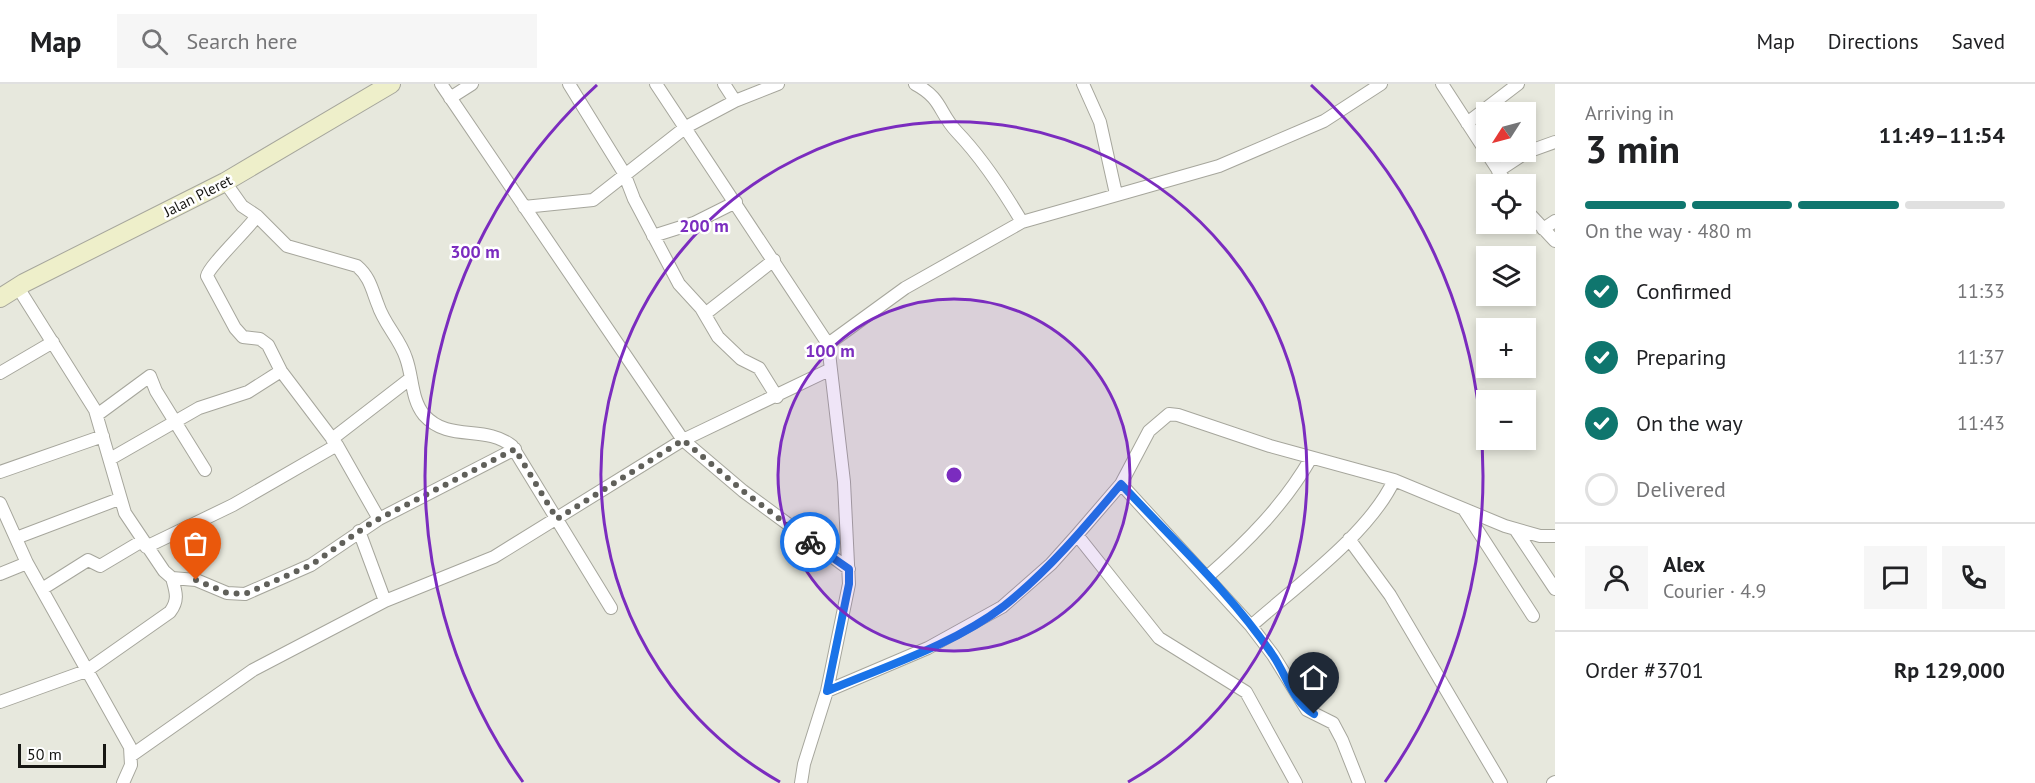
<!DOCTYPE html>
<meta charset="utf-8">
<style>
:root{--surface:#fff;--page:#f6f6f6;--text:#202124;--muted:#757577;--line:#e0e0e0;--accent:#0f766e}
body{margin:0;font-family:"PT Sans",sans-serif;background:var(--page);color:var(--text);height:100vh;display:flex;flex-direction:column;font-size:22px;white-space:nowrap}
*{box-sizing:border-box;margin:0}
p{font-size:20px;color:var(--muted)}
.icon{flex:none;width:33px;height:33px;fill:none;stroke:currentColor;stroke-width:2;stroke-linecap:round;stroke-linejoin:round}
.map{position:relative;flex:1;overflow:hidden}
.details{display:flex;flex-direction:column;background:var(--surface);width:480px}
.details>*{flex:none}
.needle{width:39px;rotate:234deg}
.tools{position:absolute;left:1476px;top:18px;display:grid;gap:12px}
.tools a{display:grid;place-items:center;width:60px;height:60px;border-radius:0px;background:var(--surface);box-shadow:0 3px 9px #0003;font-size:30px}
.scale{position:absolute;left:18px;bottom:15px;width:88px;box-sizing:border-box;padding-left:6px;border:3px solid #171713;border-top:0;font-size:16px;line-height:21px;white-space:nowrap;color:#171713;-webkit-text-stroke:4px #fff;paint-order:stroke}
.pin{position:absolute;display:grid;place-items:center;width:51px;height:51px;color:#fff;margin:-62px -26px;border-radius:50% 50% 50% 0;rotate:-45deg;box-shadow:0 0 6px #0007}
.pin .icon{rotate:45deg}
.courier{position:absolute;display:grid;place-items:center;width:60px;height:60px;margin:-30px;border:4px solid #1a73e8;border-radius:50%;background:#fff;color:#222;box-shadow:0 2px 8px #0007}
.summary em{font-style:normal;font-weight:700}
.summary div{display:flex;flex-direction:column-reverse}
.summary{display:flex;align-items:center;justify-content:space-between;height:102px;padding:0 30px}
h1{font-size:39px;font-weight:700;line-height:45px}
.bar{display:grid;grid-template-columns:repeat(4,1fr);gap:9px 6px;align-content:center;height:72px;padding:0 30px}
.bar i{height:8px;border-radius:4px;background:var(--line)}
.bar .on{background:var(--accent)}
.bar p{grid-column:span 4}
.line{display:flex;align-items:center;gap:15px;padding:0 30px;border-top:2px solid var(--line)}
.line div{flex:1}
.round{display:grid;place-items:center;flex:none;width:63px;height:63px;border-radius:0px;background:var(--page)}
ol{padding:0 30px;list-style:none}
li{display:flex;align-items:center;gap:18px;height:66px}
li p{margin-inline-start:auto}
li .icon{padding:6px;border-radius:50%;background:var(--accent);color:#fff;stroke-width:4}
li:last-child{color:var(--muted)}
li i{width:33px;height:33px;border:3px solid var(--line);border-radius:50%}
header{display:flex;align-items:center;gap:36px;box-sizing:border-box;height:84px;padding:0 30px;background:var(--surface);border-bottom:2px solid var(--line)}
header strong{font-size:28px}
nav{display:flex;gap:33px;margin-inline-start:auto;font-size:21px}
.search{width:420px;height:54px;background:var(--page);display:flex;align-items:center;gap:15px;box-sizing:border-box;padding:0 21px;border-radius:0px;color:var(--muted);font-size:22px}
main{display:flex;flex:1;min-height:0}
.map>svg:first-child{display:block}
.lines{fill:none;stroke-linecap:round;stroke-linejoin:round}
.minor-casing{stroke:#a6a69c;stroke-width:14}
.secondary-casing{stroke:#a6a69c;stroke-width:20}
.minor{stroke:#fff;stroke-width:12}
.secondary{stroke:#eeefca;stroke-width:18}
.done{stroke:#60605a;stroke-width:6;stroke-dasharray:0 10.8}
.route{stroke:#1a73e8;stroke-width:8}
.ring{fill:none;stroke:#7b2cbf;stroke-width:3}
.labels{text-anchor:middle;stroke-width:5;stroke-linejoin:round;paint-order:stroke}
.street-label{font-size:15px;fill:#171713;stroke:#fff}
.centre{fill:#7b2cbf;stroke:#fff;stroke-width:3}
.ring-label{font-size:18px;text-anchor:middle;font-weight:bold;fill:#7b2cbf;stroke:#fff;stroke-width:5;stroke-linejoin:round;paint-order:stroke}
</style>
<header>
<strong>Map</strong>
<div class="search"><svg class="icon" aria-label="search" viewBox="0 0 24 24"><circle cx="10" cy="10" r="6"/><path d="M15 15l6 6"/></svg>Search here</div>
<nav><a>Map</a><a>Directions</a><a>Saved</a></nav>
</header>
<main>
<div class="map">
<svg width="1555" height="699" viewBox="0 0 1555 699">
<rect width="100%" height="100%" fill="#e7e8dd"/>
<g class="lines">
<g class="minor-casing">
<path id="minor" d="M441,0l242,356 146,-70
M569,0l55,89 10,26 45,85 22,24 17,29 23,22 18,9 18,29
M656,0l172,260 16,138 5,102 -22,107 -23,73 -3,19
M724,0l11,17
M1083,0l17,38 16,72
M1442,0l65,100
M450,14l22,-14
M1467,39l51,-39
M1498,87l29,-19 28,-10
M225,98l17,24 15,10 30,30 70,20c13,11 15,24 21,39 6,19 22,34 28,53 7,19 5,41 18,57 25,28 61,9 88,31l99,162
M524,123l69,-7 93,-73 49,-26 43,-17
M1526,126l29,31
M1022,138l197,-56 105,-45 57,-37
M1543,145l12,-8
M653,152l41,-13 42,-21
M17,202l78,124 30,103 39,58 8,7 24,2 31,13 18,1 66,-29 68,-46 -42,-74 -56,-74 -13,-26 -8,-6 -17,-2 -8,-9 -28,-52c2,-10 40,-46 50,-60
M705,230l69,-54
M828,260l77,-56 117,-66c-19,-32 -40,-64 -65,-90 -19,-20 -14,-33 -42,-48
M0,289l53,-31
M97,331l53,-39 6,15 49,79
M332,355l79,-61
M110,375l89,-51 49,-16 33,-21
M0,388l103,-36
M1121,400l130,142 22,29 34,55 26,13 9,17 17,43
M0,419l27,60 103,184 1,18 -8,18
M1465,427l68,105
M379,435l136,-70
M1515,445l40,60
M359,447l26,70
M1077,451l82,103 87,54 50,91
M16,454l103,-39
M1349,455l41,56 111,188
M146,463l87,-42 104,-60
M0,490l27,-11
M1207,493c40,-35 77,-72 104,-119
M42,505l46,-29 12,6 42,-25
M1251,542c44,-39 119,-93 143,-146
M827,607l101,-43 74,-41 49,-43 26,-29 44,-51 28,-53 20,-17 9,1 92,31 124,34 111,46 35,10h15
M0,618l86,-31 84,-59c9,-12 6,-20 2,-34
M132,671l121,-85 132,-69 109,-44 189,-117 60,51 106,78
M1553,699l2,-1"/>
</g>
<g class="secondary-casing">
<path id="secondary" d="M0,214l24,-15 201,-101 166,-98"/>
</g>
<use href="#minor" class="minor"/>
<use href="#secondary" class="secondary"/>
</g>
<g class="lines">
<path class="done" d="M196,496l31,13 18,1 66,-29 60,-42 144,-74 42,70 126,-79 60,51 67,51"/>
<path class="route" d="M810,458l39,27v15l-22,107c59,-25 126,-46 177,-85 44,-35 81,-79 117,-122 51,55 109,108 151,170 14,19 20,48 42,60"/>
</g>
<circle cx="954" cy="391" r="176" fill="#7b2cbf" fill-opacity=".12"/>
<g class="ring">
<circle cx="954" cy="391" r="176"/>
<path d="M780 698A353 353 0 1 1 1128 698"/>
<path d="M523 698A529 529 0 0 1 597 1M1311 1A529 529 0 0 1 1385 698"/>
</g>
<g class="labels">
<g class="street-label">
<text transform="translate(198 112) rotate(-27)" y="5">Jalan Pleret</text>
</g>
</g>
<circle cx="954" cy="391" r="9" class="centre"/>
<g class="ring-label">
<text x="704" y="148">200 m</text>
<text x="475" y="174">300 m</text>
<text x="830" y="273">100 m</text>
</g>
</svg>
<div class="tools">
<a><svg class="needle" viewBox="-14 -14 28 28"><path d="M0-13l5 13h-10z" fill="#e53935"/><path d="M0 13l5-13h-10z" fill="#757577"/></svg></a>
<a><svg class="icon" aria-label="locate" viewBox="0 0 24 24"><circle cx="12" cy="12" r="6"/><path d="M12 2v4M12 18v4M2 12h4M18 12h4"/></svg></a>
<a><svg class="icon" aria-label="layers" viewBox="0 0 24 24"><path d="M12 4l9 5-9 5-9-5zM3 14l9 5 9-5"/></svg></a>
<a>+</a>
<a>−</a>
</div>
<div class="scale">50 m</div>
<div class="pin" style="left:196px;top:496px;background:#ea580c"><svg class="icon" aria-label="bag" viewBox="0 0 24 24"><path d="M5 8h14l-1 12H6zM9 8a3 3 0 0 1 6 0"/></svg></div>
<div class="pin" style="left:1314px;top:630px;background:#1f2937"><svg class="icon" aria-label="home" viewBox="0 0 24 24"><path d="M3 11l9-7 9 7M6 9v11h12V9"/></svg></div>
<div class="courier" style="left:810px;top:458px"><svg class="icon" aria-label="bike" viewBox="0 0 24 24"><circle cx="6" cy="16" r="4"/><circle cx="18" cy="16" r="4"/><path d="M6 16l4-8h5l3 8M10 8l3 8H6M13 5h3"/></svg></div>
</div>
<section class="details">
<div class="summary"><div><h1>3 min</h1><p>Arriving in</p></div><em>11:49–11:54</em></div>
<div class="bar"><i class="on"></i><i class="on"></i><i class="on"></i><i></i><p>On the way · 480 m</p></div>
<ol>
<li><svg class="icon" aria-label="check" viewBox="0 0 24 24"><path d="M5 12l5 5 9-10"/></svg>Confirmed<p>11:33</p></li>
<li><svg class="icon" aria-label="check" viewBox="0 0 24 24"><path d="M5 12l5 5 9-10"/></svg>Preparing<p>11:37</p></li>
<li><svg class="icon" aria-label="check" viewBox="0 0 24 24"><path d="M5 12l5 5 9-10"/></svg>On the way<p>11:43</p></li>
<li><i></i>Delivered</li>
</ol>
<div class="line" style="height:108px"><a class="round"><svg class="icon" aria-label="person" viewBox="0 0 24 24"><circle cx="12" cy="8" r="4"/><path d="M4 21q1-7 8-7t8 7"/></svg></a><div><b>Alex</b><p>Courier · 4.9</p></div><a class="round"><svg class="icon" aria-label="chat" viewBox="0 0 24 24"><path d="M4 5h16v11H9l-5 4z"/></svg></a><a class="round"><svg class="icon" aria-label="phone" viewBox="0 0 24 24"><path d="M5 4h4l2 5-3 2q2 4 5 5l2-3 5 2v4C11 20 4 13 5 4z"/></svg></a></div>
<div class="line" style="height:78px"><div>Order #3701</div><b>Rp 129,000</b></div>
</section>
</main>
